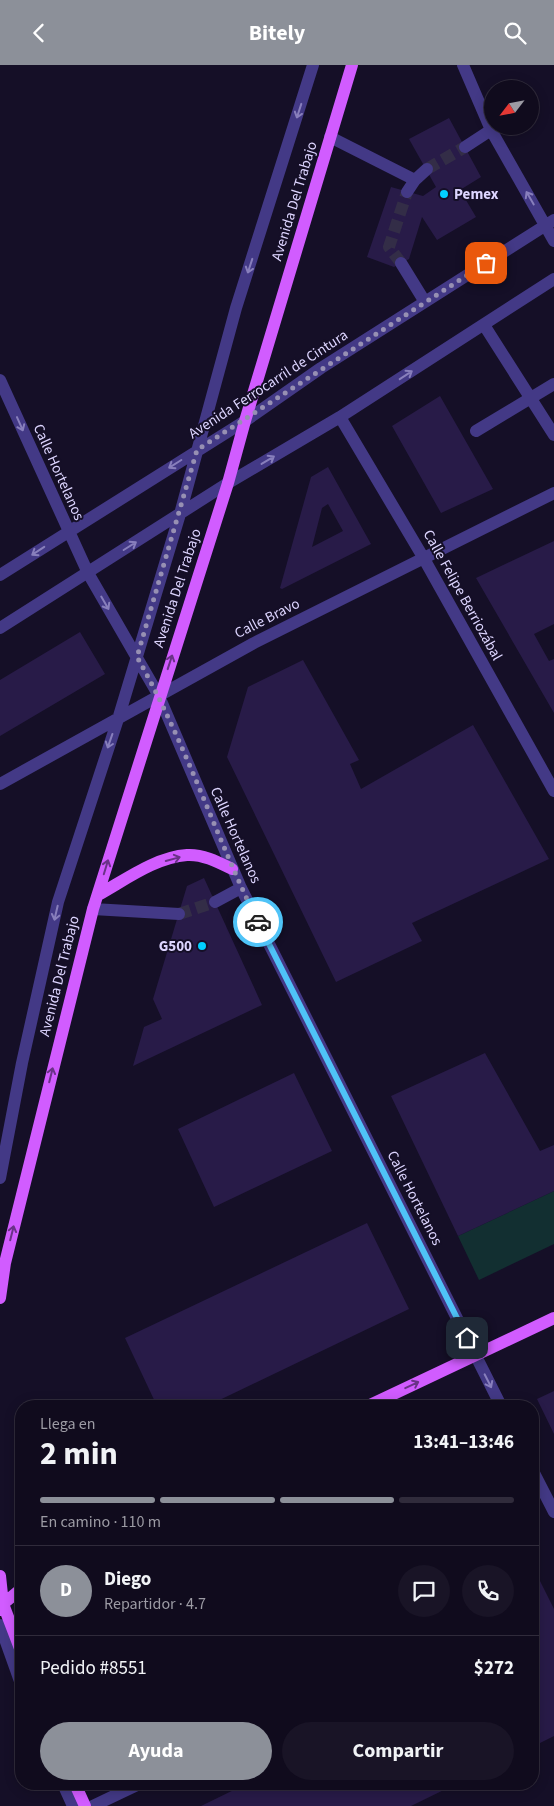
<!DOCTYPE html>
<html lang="es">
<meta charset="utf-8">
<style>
:root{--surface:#100b1d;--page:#191426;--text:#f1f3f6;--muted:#9c9ba4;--line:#302b3b;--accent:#8c9099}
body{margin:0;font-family:"Source Sans 3",sans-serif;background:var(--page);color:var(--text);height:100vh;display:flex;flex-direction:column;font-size:19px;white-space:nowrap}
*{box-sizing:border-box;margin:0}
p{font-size:16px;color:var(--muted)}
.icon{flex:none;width:28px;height:28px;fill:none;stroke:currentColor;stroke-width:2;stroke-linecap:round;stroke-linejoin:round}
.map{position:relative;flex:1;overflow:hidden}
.panel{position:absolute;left:15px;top:1335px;width:524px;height:390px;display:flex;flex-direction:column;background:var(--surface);border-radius:20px;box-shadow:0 2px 12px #0003,0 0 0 1px var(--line)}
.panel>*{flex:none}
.needle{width:32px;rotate:238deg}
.tools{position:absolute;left:484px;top:15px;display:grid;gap:10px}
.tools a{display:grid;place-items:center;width:55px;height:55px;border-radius:50%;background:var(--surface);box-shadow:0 2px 12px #0003,0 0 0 1px var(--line);font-size:25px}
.pin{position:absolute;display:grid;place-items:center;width:42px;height:42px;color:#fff;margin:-21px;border-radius:10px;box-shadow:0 2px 8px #0006}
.courier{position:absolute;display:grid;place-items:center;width:50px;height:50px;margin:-25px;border:4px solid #4fc3f7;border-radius:50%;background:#fff;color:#222;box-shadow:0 1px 6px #0007}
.summary em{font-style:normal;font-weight:700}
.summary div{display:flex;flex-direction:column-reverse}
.summary{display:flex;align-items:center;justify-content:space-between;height:85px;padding:0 25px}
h1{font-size:32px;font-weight:700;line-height:38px}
.bar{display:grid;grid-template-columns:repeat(4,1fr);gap:8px 5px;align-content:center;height:60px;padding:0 25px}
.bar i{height:6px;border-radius:4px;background:var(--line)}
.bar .current{background:var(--accent)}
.bar p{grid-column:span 4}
.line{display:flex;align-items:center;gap:12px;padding:0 25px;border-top:1px solid var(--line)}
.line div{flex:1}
.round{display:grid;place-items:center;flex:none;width:52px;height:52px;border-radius:26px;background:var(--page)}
.button{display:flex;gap:10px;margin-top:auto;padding:10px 25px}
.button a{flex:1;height:58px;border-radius:30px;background:var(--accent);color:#fff;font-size:20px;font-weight:700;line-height:58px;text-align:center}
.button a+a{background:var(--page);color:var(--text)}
header{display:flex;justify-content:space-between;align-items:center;height:65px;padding:0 25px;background:var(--accent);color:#fff;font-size:22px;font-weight:700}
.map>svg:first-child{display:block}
.green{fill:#122f31}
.building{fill:#281b48;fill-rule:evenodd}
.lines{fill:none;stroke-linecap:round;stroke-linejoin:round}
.minor-tunnel{stroke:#332d47;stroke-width:12;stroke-dasharray:12 6;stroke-linecap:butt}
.minor{stroke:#433986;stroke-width:12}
.major{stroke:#d15cff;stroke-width:12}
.oneway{stroke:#887fbc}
.oneway2{stroke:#6a3288}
.done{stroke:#9790b3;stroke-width:5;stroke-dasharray:0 9}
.route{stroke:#4fc3f7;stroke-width:6}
.poi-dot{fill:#01cfff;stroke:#150f27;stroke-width:2}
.labels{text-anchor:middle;stroke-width:4;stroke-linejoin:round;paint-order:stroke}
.poi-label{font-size:15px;font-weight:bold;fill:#ddd5ff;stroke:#150f27;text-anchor:start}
.street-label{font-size:15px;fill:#ddd5ff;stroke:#150f27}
</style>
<header><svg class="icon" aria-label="back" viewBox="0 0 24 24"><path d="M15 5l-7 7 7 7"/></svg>Bitely<svg class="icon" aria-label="search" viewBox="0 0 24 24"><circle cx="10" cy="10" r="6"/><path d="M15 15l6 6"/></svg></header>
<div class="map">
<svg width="554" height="1741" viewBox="0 0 554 1741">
<rect width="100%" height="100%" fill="#150f27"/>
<path class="green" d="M554,1126v53l-75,36 -21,-44z"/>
<path class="building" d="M449,53l32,59 -21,13 16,27 -39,23 -15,-23 -13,42 -15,8 -27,-10 24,-70 32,9 13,-9 -27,-48z
M440,331l53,93 -52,24 -49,-87z
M328,402l43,77 -89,45 -2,-1 31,-111zM328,439l15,27 -31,16 10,-39z
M554,476v83l-20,10 15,27 5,-2v54l-78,-135z
M80,567l25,42 -105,62v-56z
M303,595l56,100 -9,4 11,25 112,-64 76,134 -137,64 10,18 -86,41 -109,-225 21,-70z
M204,813l58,127 -129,61 11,-39 18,-8 -9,-20 34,-113z
M485,988l55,98 14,-6v46l-96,45 -67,-140z
M294,1008l38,78 -118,56 -36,-78z
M367,1158l42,86 -202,97h-50l-32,-68z
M554,1326v43l-17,-35z
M532,1500l22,44v127l-22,11z
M246,1719h210l-45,22h-210z"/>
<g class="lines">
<path class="minor-tunnel" d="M427,104l38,-22
M401,198l-12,-16 18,-55
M179,849l36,-12"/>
<path class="minor" d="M463,0l28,65 63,111
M330,72l85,43
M465,82l26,-17
M407,127l8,-12 12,-11
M401,198l24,39
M484,260l70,110
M0,315l88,193 71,123 82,192 260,518
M340,352l83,140 131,234
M476,366l78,-47
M0,510l245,-154 76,-53 233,-148
M0,563l228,-145 112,-66 214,-138
M0,719l254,-141 300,-150
M215,837l26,-14
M93,844l86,5
M0,1113l22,-115 36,-161 61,-186 61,-202 56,-206 77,-243
M532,1404l22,43
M0,1560l21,59
M63,1719l10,22
M93,1741l46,-22"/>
<path class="major" d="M98,830c27,-15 58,-38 89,-40 16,-1 31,7 45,14
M0,1233l5,-35 88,-354 135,-426 17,-62 107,-356
M368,1341l186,-88
M0,1511l3,28 18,47
M0,1545l3,-6 18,-15
M75,1719l10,22"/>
</g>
<defs><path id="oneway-shaft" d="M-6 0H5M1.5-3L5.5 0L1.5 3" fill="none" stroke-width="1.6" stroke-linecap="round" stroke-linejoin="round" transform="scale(1.25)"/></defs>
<g class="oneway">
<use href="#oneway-shaft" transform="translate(299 46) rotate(108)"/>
<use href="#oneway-shaft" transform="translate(530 133) rotate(-120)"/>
<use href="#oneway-shaft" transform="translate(250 201) rotate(108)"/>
<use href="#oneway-shaft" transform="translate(406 310) rotate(-33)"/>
<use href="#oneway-shaft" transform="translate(20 359) rotate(66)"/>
<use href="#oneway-shaft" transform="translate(268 395) rotate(-31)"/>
<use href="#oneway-shaft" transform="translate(175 399) rotate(148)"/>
<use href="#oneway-shaft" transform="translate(130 481) rotate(-32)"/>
<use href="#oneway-shaft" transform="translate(38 486) rotate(147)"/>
<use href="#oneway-shaft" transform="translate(105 538) rotate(60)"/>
<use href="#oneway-shaft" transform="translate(110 676) rotate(109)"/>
<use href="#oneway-shaft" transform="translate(56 848) rotate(103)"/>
<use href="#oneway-shaft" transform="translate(488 1316) rotate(63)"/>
</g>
<g class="oneway2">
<use href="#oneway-shaft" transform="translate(170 597) rotate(-72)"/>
<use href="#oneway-shaft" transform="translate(173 794) rotate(-15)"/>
<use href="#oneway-shaft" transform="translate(106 802) rotate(-73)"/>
<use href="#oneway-shaft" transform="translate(51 1010) rotate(-76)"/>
<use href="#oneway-shaft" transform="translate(12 1168) rotate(-76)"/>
<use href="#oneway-shaft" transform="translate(412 1320) rotate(-25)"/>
</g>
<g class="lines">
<path class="done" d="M258,857c-43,-87 -73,-181 -121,-265l60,-207 289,-187"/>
<path class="route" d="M258,857l209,416"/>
</g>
<g class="poi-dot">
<circle cx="444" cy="129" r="5"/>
<circle cx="202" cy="881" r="5"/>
</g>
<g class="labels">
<g class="poi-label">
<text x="454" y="134">Pemex</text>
<text x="192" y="886" text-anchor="end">G500</text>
</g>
<g class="street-label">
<text transform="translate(294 136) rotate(-73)" y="5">Avenida Del Trabajo</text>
<text transform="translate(268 319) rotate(-33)" y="5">Avenida Ferrocarril de Cintura</text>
<text transform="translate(59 407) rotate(66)" y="5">Calle Hortelanos</text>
<text transform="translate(177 523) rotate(-72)" y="5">Avenida Del Trabajo</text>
<text transform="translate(463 530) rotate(61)" y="5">Calle Felipe Berriozábal</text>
<text transform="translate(267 553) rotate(-27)" y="5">Calle Bravo</text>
<text transform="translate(236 770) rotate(66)" y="5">Calle Hortelanos</text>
<text transform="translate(59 911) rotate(-76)" y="5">Avenida Del Trabajo</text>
<text transform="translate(415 1133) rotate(63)" y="5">Calle Hortelanos</text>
</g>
</g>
</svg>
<div class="tools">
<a><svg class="needle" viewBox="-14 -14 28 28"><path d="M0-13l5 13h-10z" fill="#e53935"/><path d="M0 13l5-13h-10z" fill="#9c9ba4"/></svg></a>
</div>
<div class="pin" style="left:486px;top:198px;background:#ea580c"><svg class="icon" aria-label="bag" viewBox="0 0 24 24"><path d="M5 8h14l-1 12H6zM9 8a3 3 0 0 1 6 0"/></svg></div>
<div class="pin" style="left:467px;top:1273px;background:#1f2937"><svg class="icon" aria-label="home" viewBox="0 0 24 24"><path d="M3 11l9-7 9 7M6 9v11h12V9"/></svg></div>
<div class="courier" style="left:258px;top:857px"><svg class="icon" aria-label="car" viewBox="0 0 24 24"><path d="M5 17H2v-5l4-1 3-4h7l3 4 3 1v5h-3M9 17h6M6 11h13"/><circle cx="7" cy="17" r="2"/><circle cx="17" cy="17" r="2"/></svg></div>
<section class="panel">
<div class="summary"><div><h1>2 min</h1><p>Llega en</p></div><em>13:41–13:46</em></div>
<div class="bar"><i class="current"></i><i class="current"></i><i class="current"></i><i></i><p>En camino · 110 m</p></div>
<div class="line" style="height:90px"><b class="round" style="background:var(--accent);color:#fff">D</b><div><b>Diego</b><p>Repartidor · 4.7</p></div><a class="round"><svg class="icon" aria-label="chat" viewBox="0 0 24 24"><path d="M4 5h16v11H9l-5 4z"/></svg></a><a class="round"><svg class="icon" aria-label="phone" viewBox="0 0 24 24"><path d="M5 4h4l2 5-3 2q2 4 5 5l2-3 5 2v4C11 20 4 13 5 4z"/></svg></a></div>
<div class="line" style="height:65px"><div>Pedido #8551</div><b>$272</b></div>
<div class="button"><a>Ayuda</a><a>Compartir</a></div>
</section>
</div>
